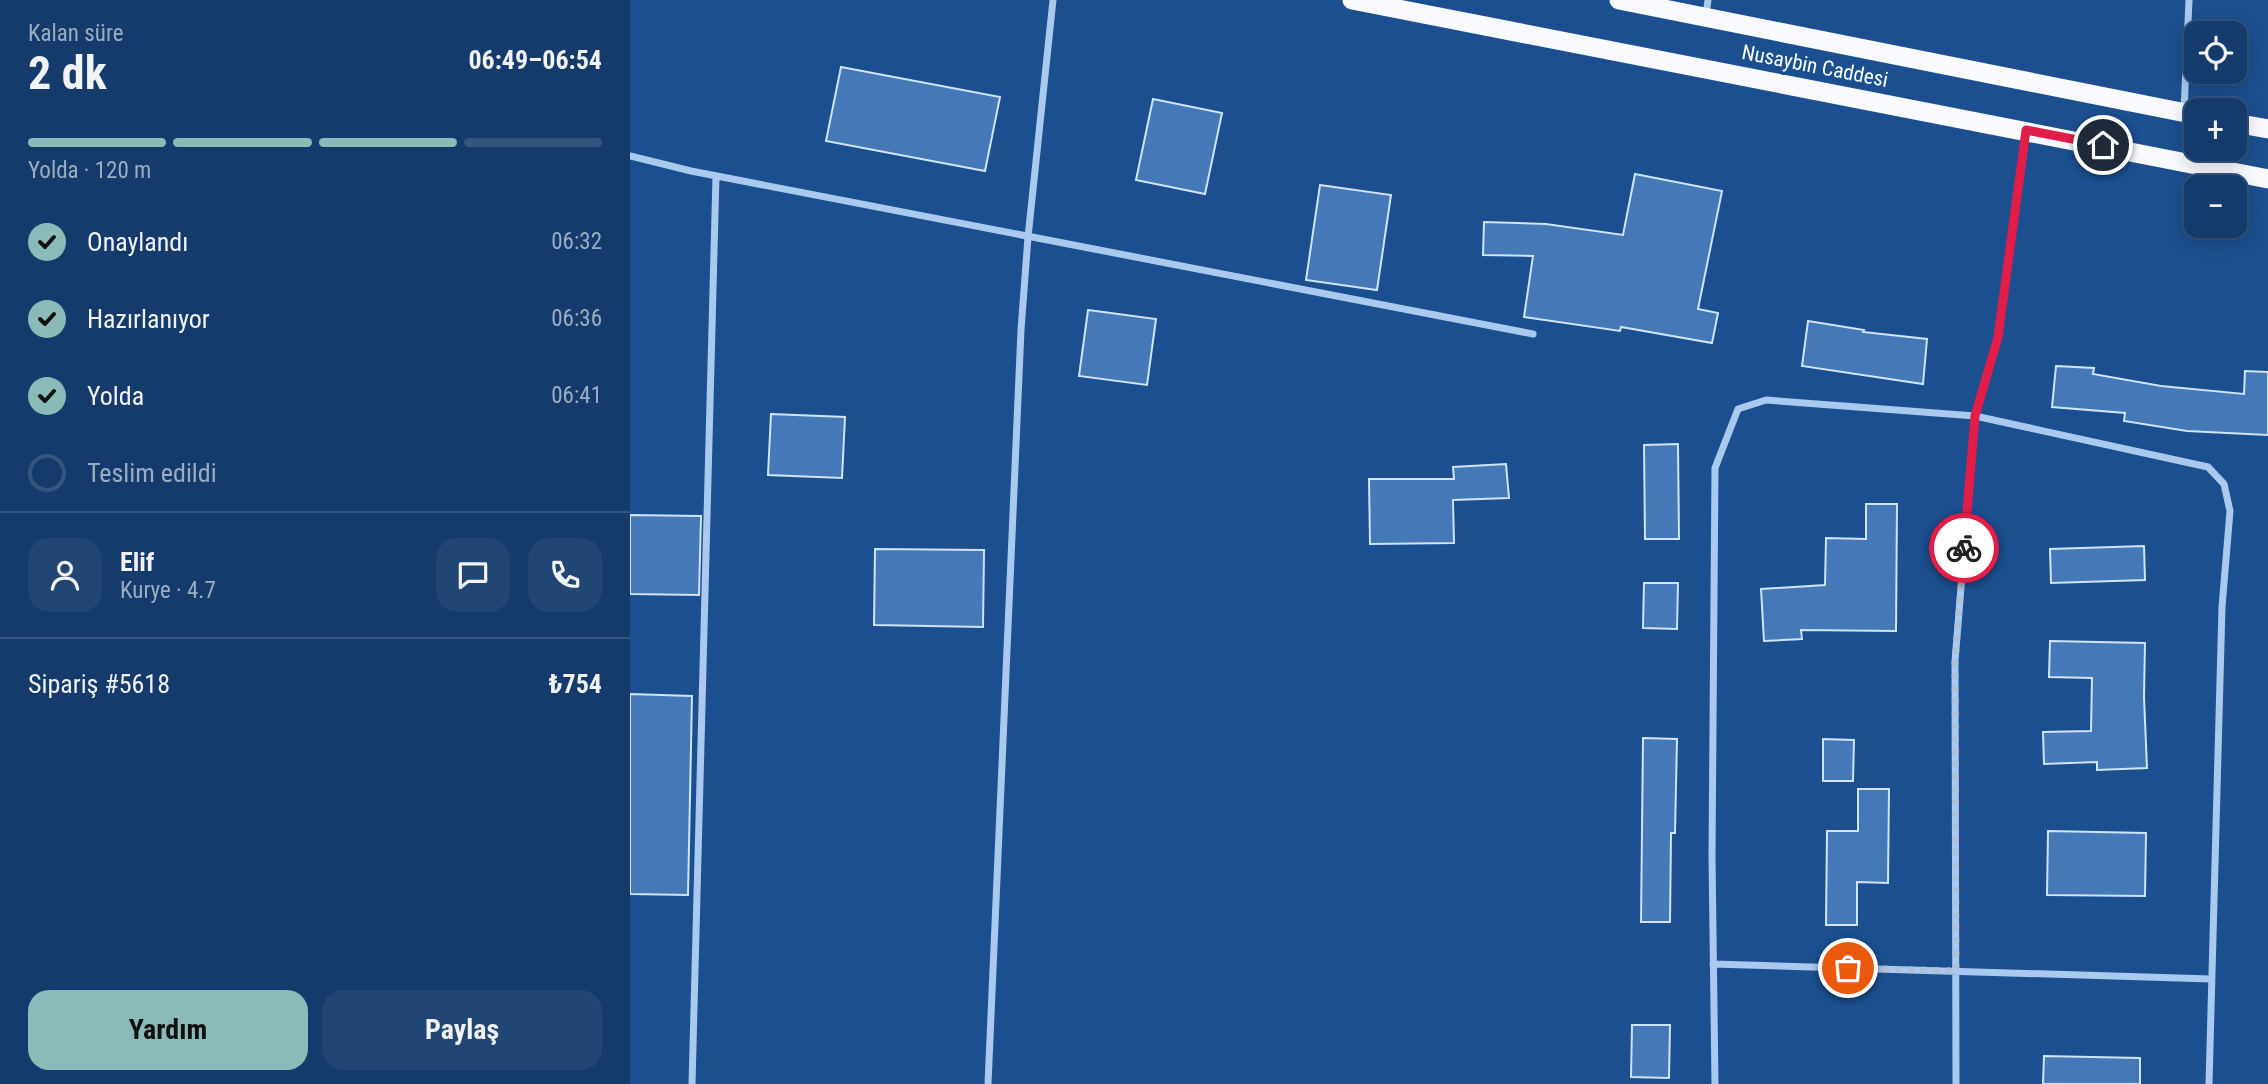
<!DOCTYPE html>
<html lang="tr">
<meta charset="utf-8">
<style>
:root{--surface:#143b6b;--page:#214673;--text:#f1f3f6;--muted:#9dadc1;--line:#33557e;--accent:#8bbbb9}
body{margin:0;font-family:"Roboto Condensed",sans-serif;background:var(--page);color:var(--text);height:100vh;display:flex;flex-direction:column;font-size:26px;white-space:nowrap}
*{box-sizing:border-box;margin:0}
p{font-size:23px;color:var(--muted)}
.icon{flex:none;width:38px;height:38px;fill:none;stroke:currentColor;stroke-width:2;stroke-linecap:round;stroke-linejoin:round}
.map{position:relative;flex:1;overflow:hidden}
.sheet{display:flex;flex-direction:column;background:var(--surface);width:630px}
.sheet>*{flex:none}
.buttons{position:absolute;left:1554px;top:21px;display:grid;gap:14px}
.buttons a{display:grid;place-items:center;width:63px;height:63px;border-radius:14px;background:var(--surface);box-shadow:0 4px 18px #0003,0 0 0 2px var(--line);font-size:35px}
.pin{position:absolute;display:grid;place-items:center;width:60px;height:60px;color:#fff;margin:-30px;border:4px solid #fff;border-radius:50%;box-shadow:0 2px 7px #0007}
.courier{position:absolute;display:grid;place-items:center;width:70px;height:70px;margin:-35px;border:5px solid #e11d48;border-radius:50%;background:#fff;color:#222;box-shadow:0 2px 9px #0007}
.head em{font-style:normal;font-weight:700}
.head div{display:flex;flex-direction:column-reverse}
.head{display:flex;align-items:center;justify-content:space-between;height:119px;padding:0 28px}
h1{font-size:46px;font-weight:700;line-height:52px}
.bar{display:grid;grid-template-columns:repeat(4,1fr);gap:10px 7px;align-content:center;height:84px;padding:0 28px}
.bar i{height:9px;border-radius:5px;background:var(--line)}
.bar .selected{background:var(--accent)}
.bar p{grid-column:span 4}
.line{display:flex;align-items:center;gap:18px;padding:0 28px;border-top:2px solid var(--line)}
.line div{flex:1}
.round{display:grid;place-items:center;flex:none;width:74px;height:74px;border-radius:21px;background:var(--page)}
ol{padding:0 28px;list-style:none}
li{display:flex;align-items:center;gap:21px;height:77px}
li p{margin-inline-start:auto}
li .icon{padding:7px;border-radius:50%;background:var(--accent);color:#111;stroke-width:4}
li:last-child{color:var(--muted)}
li i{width:38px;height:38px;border:4px solid var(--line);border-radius:50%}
.button{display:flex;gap:14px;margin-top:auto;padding:14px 28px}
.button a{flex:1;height:80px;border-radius:21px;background:var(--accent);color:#111;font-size:28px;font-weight:700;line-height:80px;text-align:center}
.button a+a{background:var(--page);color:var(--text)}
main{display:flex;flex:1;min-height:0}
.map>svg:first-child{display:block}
.building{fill:#4478b7;stroke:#cfe3fa;stroke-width:2}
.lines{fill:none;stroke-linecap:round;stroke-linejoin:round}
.minor{stroke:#a9c9ee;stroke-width:7}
.trunk{stroke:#f8faff;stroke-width:19}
.done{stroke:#afc1d8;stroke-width:7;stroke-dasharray:0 12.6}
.route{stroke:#e11d48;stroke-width:9}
.labels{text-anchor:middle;stroke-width:7;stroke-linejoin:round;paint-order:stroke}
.street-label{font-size:21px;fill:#fff;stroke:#1b4f8f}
</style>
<main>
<section class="sheet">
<div class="head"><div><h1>2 dk</h1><p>Kalan süre</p></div><em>06:49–06:54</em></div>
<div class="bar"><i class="selected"></i><i class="selected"></i><i class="selected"></i><i></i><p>Yolda · 120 m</p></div>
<ol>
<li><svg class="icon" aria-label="check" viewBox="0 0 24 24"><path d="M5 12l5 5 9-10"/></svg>Onaylandı<p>06:32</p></li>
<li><svg class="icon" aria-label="check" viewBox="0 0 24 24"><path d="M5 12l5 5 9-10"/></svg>Hazırlanıyor<p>06:36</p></li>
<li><svg class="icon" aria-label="check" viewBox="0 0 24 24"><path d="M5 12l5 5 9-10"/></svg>Yolda<p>06:41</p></li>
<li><i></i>Teslim edildi</li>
</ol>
<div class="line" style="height:126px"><a class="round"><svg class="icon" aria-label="person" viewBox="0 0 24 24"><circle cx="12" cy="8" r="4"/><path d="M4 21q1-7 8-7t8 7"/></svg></a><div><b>Elif</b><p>Kurye · 4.7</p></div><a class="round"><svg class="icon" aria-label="chat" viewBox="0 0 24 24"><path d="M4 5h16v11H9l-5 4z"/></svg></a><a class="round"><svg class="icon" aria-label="phone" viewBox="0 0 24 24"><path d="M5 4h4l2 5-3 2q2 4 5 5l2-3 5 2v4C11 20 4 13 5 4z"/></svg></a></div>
<div class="line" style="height:91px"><div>Sipariş #5618</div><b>₺754</b></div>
<div class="button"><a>Yardım</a><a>Paylaş</a></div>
</section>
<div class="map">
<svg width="1638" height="1084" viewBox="0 0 1638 1084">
<rect width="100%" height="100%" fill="#1b4f8f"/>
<path class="building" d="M211,67l159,30 -15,74 -159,-30z
M523,99l69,14 -17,81 -69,-14z
M1005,174l87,17 -24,118 20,4 -6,30 -91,-16 -1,4 -96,-14 9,-61 -50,-1 1,-33 62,2 77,11z
M690,185l71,10 -14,95 -71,-10z
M458,310l68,9 -9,66 -68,-9z
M1178,321l56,9 -1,2 64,7 -4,45 -121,-18z
M1426,366l38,2 -1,6 68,12 83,8 1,-23 23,1v63l-81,-4 -63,-10 1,-8 -73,-6z
M141,414l74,3 -3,61 -74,-3z
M1048,444l1,95h-34l-1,-94z
M876,464l3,34 -56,2 1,43 -84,1 -1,-65h85l-1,-12z
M1236,504h31l-1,127 -95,-1 1,9 -38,2 -3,-52 64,-4 1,-47 40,1z
M0,515l71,1 -2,79 -69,-1z
M1514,546l1,34 -94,3 -1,-34z
M245,549l109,1 -1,77 -109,-2z
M1014,583h34l-1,46 -34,-1z
M1420,641l95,2 -1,54 3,71 -50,2v-8l-53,2 -1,-32 48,-1 1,-53 -43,-1z
M0,694l62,2 -4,199 -58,-1z
M1013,738l34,1 -2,94h-4l-1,89h-29z
M1193,739l31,1 -1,41h-30z
M1228,789h31l-1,94 -31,-1v43h-31l1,-94h31z
M1418,831l98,2 -1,63 -98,-1z
M1002,1025h38l-1,53 -38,-1z
M1414,1056l96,2v26h-97z"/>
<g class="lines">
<path class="minor" d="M1076,15l2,-15
M1554,111l5,-111
M0,156l61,15 842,163
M1083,964l498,15
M62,1084l24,-908
M358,1084l33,-754 7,-93 25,-237
M1085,1084l-3,-228 3,-388 23,-59 28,-9 209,16 233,51 16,17 6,27 -8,96 -13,477
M1326,1084l-1,-423 20,-245 23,-79 28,-203"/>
<path class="trunk" d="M722,0l916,179
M989,0l577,115
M1605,123l33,6"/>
</g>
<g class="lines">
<path class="done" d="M1218,968l108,3 -1,-310 9,-113"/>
<path class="route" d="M1334,548l11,-132 23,-79 28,-207 77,15"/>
</g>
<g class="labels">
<g class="street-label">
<text transform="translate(1185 66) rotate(11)" y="7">Nusaybin Caddesi</text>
</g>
</g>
</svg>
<div class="buttons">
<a><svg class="icon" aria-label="locate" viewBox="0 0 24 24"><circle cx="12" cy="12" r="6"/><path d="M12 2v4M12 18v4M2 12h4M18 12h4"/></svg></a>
<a>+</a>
<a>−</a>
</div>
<div class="pin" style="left:1218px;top:968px;background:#ea580c"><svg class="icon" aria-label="bag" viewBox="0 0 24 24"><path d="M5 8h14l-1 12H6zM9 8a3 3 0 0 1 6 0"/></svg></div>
<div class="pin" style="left:1473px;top:145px;background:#1f2937"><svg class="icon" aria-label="home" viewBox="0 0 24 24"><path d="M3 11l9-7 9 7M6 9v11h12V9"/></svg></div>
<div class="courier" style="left:1334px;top:548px"><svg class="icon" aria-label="bike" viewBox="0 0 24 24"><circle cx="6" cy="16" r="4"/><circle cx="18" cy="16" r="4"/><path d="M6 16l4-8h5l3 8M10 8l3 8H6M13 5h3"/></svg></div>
</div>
</main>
